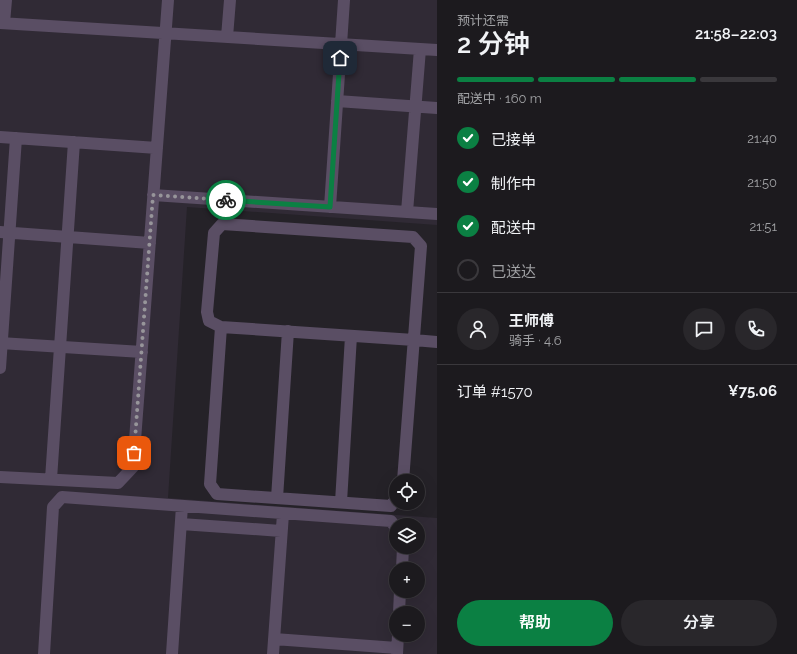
<!DOCTYPE html>
<html lang="zh">
<meta charset="utf-8">
<style>
:root{--surface:#1c1a1e;--page:#29272b;--text:#f1f3f6;--muted:#a0a1a4;--line:#3a383c;--accent:#0b8043}
body{margin:0;font-family:Raleway,"Noto Sans SC",sans-serif;background:var(--page);color:var(--text);height:100vh;display:flex;flex-direction:column;font-size:15px;white-space:nowrap}
*{box-sizing:border-box;margin:0}
p{font-size:13px;color:var(--muted)}
.icon{flex:none;width:22px;height:22px;fill:none;stroke:currentColor;stroke-width:2;stroke-linecap:round;stroke-linejoin:round}
.map{position:relative;flex:1;overflow:hidden}
.panel{display:flex;flex-direction:column;background:var(--surface);width:360px}
.panel>*{flex:none}
.buttons{position:absolute;left:389px;top:474px;display:grid;gap:8px}
.buttons a{display:grid;place-items:center;width:36px;height:36px;border-radius:50%;background:var(--surface);box-shadow:0 4px 16px #0002,0 0 0 1px var(--line);font-size:20px}
.pin{position:absolute;display:grid;place-items:center;width:34px;height:34px;color:#fff;margin:-17px;border-radius:8px;box-shadow:0 2px 6px #0006}
.courier{position:absolute;display:grid;place-items:center;width:40px;height:40px;margin:-20px;border:3px solid #0b8043;border-radius:50%;background:#fff;color:#222;box-shadow:0 1px 5px #0007}
.summary em{font-style:normal;font-weight:600}
.summary div{display:flex;flex-direction:column-reverse}
.summary{display:flex;align-items:center;justify-content:space-between;height:68px;padding:0 20px}
h1{font-size:26px;font-weight:600;line-height:30px}
.bar{display:grid;grid-template-columns:repeat(4,1fr);gap:6px 4px;align-content:center;height:48px;padding:0 20px}
.bar i{height:5px;border-radius:3px;background:var(--line)}
.bar .current{background:var(--accent)}
.bar p{grid-column:span 4}
.line{display:flex;align-items:center;gap:10px;padding:0 20px;border-top:1px solid var(--line)}
.line div{flex:1}
.round{display:grid;place-items:center;flex:none;width:42px;height:42px;border-radius:21px;background:var(--page)}
ol{padding:0 20px;list-style:none}
li{display:flex;align-items:center;gap:12px;height:44px}
li p{margin-inline-start:auto}
li .icon{padding:4px;border-radius:50%;background:var(--accent);color:#fff;stroke-width:4}
li:last-child{color:var(--muted)}
li i{width:22px;height:22px;border:2px solid var(--line);border-radius:50%}
.action{display:flex;gap:8px;margin-top:auto;padding:8px 20px}
.action a{flex:1;height:46px;border-radius:24px;background:var(--accent);color:#fff;font-size:16px;font-weight:600;line-height:46px;text-align:center}
.action a+a{background:var(--page);color:var(--text)}
main{display:flex;flex:1;min-height:0}
.map>svg:first-child{display:block}
.built{fill:#302a35;fill-rule:evenodd}
.lines{fill:none;stroke-linecap:round;stroke-linejoin:round}
.minor{stroke:#5a4e64;stroke-width:12}
.done{stroke:#97959a;stroke-width:4;stroke-dasharray:0 7.2}
.route{stroke:#0b8043;stroke-width:5}
</style>
<main>
<div class="map">
<svg width="437" height="654" viewBox="0 0 437 654">
<rect width="100%" height="100%" fill="#252228"/>
<path class="built" d="M0,0h437v225l-250,-18 -19,291 269,20v136h-437zM396,525h22v22h-22zM396,569h22v22h-22zM396,613h22v22h-22z"/>
<g class="lines">
<path class="minor" d="M0,23l437,27
M4,23l2,-23
M227,37l3,-37
M337,101l100,7
M0,137l157,11
M153,195l284,19
M330,207l14,-207
M407,212l13,-163
M0,232l150,11
M221,327l-11,157 7,10 174,12 5,-7
M0,343l142,9
M0,368l16,-230
M0,477l118,6 15,-16 35,-467
M51,479l23,-337
M403,481l18,-235 -8,-9 -191,-13 -8,9 -7,79 2,9 12,6 193,13 23,2
M277,498l11,-167
M341,502l10,-166
M181,524l100,7
M402,569l1,-22
M399,613l1,-22
M274,639l123,9
M44,654l9,-147 9,-10 329,24 5,7
M172,654l10,-148
M273,654l10,-140
M397,654l1,-19"/>
</g>
<g class="lines">
<path class="done" d="M134,453l19,-258 73,5"/>
<path class="route" d="M226,200l104,7 10,-149"/>
</g>
</svg>
<div class="buttons">
<a><svg class="icon" aria-label="locate" viewBox="0 0 24 24"><circle cx="12" cy="12" r="6"/><path d="M12 2v4M12 18v4M2 12h4M18 12h4"/></svg></a>
<a><svg class="icon" aria-label="layers" viewBox="0 0 24 24"><path d="M12 4l9 5-9 5-9-5zM3 14l9 5 9-5"/></svg></a>
<a>+</a>
<a>−</a>
</div>
<div class="pin" style="left:134px;top:453px;background:#ea580c"><svg class="icon" aria-label="bag" viewBox="0 0 24 24"><path d="M5 8h14l-1 12H6zM9 8a3 3 0 0 1 6 0"/></svg></div>
<div class="pin" style="left:340px;top:58px;background:#1f2937"><svg class="icon" aria-label="home" viewBox="0 0 24 24"><path d="M3 11l9-7 9 7M6 9v11h12V9"/></svg></div>
<div class="courier" style="left:226px;top:200px"><svg class="icon" aria-label="bike" viewBox="0 0 24 24"><circle cx="6" cy="16" r="4"/><circle cx="18" cy="16" r="4"/><path d="M6 16l4-8h5l3 8M10 8l3 8H6M13 5h3"/></svg></div>
</div>
<section class="panel">
<div class="summary"><div><h1>2 分钟</h1><p>预计还需</p></div><em>21:58–22:03</em></div>
<div class="bar"><i class="current"></i><i class="current"></i><i class="current"></i><i></i><p>配送中 · 160 m</p></div>
<ol>
<li><svg class="icon" aria-label="check" viewBox="0 0 24 24"><path d="M5 12l5 5 9-10"/></svg>已接单<p>21:40</p></li>
<li><svg class="icon" aria-label="check" viewBox="0 0 24 24"><path d="M5 12l5 5 9-10"/></svg>制作中<p>21:50</p></li>
<li><svg class="icon" aria-label="check" viewBox="0 0 24 24"><path d="M5 12l5 5 9-10"/></svg>配送中<p>21:51</p></li>
<li><i></i>已送达</li>
</ol>
<div class="line" style="height:72px"><a class="round"><svg class="icon" aria-label="person" viewBox="0 0 24 24"><circle cx="12" cy="8" r="4"/><path d="M4 21q1-7 8-7t8 7"/></svg></a><div><b>王师傅</b><p>骑手 · 4.6</p></div><a class="round"><svg class="icon" aria-label="chat" viewBox="0 0 24 24"><path d="M4 5h16v11H9l-5 4z"/></svg></a><a class="round"><svg class="icon" aria-label="phone" viewBox="0 0 24 24"><path d="M5 4h4l2 5-3 2q2 4 5 5l2-3 5 2v4C11 20 4 13 5 4z"/></svg></a></div>
<div class="line" style="height:52px"><div>订单 #1570</div><b>¥75.06</b></div>
<div class="action"><a>帮助</a><a>分享</a></div>
</section>
</main>
